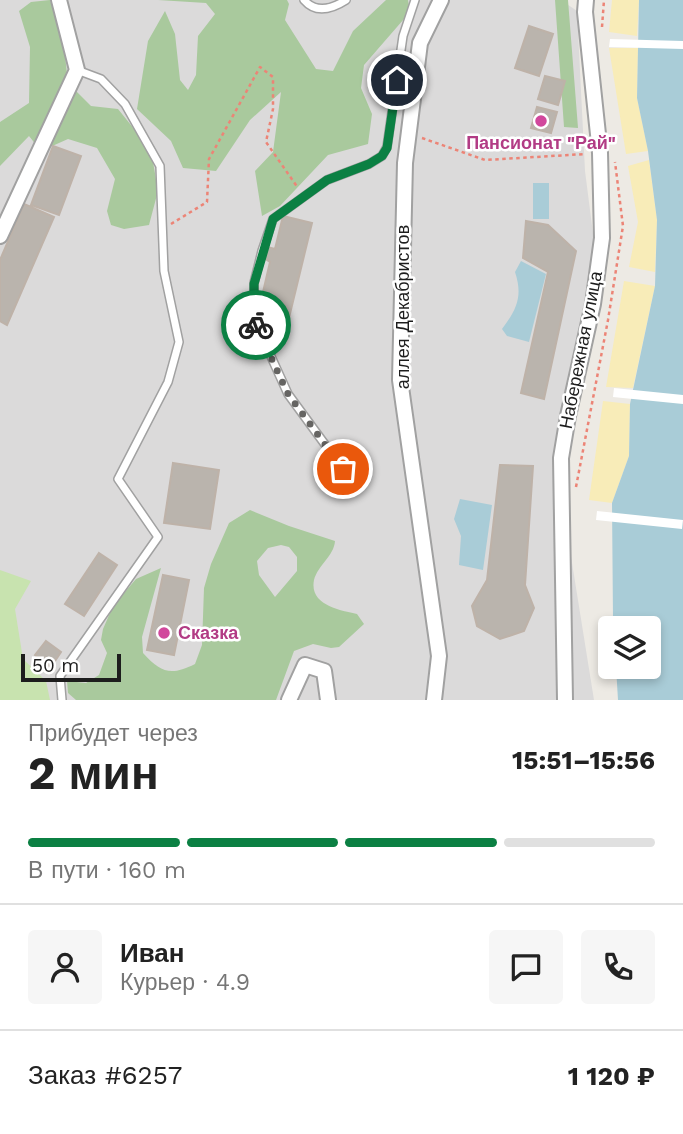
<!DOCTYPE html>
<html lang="ru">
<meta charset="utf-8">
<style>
:root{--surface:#fff;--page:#f6f6f6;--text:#222;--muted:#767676;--line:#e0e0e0;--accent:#0b8043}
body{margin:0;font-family:"Work Sans",sans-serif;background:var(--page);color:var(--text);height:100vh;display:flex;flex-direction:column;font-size:26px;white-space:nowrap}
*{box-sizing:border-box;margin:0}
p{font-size:23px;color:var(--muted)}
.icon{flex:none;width:38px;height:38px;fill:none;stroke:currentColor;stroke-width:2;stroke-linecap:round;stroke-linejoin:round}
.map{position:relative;height:700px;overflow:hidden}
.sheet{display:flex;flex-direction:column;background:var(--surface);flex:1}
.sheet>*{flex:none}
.fabs{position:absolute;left:598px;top:616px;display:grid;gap:14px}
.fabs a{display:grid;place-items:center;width:63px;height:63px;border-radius:7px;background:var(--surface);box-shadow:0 4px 10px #0003;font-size:35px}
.scale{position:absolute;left:21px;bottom:18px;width:100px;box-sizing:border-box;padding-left:7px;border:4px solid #1d1d1d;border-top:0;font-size:19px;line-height:24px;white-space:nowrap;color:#1d1d1d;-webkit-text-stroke:5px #fff;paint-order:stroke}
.pin{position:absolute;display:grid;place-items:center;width:60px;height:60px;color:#fff;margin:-30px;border:4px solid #fff;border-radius:50%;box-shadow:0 2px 7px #0007}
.courier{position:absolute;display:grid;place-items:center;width:70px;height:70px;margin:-35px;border:5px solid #0b8043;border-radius:50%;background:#fff;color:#222;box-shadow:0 2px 9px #0007}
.overview em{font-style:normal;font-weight:700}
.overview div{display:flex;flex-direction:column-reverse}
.overview{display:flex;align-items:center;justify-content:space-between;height:119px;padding:0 28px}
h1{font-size:46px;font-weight:700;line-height:52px}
.bar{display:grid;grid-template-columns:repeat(4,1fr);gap:10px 7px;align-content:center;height:84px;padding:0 28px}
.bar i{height:9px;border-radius:5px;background:var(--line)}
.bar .on{background:var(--accent)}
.bar p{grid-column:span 4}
.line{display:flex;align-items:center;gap:18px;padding:0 28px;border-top:2px solid var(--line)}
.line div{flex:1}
.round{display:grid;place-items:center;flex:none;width:74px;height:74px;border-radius:7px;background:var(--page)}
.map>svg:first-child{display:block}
.residential{fill:#dbdada}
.grass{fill:#c8e3af}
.forest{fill:#a9c99d;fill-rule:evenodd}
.sand{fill:#f8ecb8}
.water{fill:#a9ccd7}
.pier{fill:#fff}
.building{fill:#bab4ad;stroke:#beb2a8;stroke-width:2}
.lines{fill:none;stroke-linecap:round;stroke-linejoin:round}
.lane-casing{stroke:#a1a1a1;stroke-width:10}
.street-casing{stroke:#a1a1a1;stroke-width:18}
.path{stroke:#ec8476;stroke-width:2.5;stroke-dasharray:3.5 3.5;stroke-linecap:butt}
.lane{stroke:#fff;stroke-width:7}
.street{stroke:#fff;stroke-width:14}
.done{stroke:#666563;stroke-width:7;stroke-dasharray:0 12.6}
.route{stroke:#0b8043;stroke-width:9}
.hotel-dot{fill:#d1479c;stroke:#fff;stroke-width:2.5}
.labels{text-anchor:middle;stroke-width:5;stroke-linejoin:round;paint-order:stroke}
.hotel-label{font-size:18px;font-weight:bold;fill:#b23c85;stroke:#fff}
.street-label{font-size:18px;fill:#1d1d1d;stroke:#fff}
</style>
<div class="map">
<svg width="683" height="700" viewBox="0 0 683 700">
<rect width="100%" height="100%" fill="#edeae4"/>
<path class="residential" d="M0,0h561l16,11 8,160 10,78 -21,127 -18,87 38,237h-594z"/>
<path class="grass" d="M0,570l31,11 -16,28 8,50 23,22 4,19h-50z"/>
<path class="forest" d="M50,0l14,46 4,37 23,23 27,3 33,41 7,41 -9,34 -25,4 -13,-4 -4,-14 8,-32 -18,-31 -29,-9 -27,12 -12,-15 -29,30v-44l29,-19 1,-56 -11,-36 12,-9z
M158,0h129l2,4 -4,16 31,49 17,2 20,-40 33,-31h22l2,12 -46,53 -3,23 11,26 -4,30 -40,11 -48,51 -18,10 -7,-45 18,-19 8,-60 -31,28 -34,51 -33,-3 -12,-27 -34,-32 11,-68 17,-30 10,23 5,46 8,10 8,-15 2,-39 17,-22 -9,-11z
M555,0h13l10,128 -14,-1z
M250,510l39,16 46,15c-1,15 -17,24 -21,39 -5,25 26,30 43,34l7,10 -25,23 -8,1 -18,-4 -19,7 -18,49h-200l-8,-7 -1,-12 19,2 13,-8 8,-22 -6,-13 2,-11 10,-23 23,-27 25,-11 -19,69 1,16c18,20 28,23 52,11l7,-19 2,-57 7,-24 18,-41zM281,545l8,2 8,10v14l-22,26 -16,-22 -2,-14 11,-13z"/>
<path class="sand" d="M612,0h27l-2,36 -28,-4z
M609,48h29l-1,50 11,53 -22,3z
M649,160l8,60 -2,52 -26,-5 9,-45 -10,-56z
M624,281l31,5 -22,102 -27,-1z
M603,401l27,3 -1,52 -17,47 -23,-3z"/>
<path class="water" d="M639,0h44v700h-65l-2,-33h33v-39h-35l-1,-9 -1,-116 17,-47 1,-52 25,-118 2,-66 -9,-69 -11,-53z
M533,183h16v36h-16z
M521,261l25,13 -17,68 -22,-6 -5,-7c15,-20 21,-33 13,-57z
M460,499l32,6 -9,65 -24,-5 2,-29 -7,-17z"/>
<path class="pier" d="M610,39l73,2v8l-74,-2z
M614,388l69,7v9l-70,-7z
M597,511l86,9 -1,9 -86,-9z"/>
<path class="building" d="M529,26l24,8 -14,42 -24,-8z
M545,76l20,5 -7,24 -20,-6z
M537,107l20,5 -6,21 -20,-5z
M53,146l28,10 -22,59 -28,-10z
M24,204l30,13 -47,108 -7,-4v-61z
M283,216l29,7 -25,103 -30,-8 13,-56 -6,-4 3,-11 8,2z
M526,221l22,4 28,26 -32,148 -23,-6 27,-121 -25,-14z
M173,463l46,7 -9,59 -46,-6z
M500,465l33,1 -8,119 9,23 -10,23 -24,8 -23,-13 -5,-20 15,-26z
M99,553l18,12 -33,51 -19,-12z
M163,575l26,5 -15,75 -27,-5z
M46,641l15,11 -10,15 -16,-12z"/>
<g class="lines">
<g class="lane-casing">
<path id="lane" d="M304,0c12,14 28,9 42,0
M343,469l-55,-75 -34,-75v-36l8,-32 11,-32 54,-39 42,-16 13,-8 5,-9 16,-111 12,-36
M62,700l-2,-24 98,-139 -40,-58 50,-97 11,-40 -15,-71 -4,-105 -35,-62 -24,-25 -24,-9"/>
</g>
<g class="street-casing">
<path id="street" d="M0,236l77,-166 -18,-70
M289,700l16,-35 19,6 4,29
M434,700l5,-44 -39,-276 5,-217 15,-120 21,-43
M565,700l-4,-242 7,-42 25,-112 9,-66 -2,-85 -15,-141 1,-12"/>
</g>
<path class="path" d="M602,27l2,-27
M422,138l63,22 101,-6
M171,224l36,-22 2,-43 51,-92 13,10v32l-7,33 32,46
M576,487l32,-167 15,-94 -8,-64"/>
<use href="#lane" class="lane"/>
<use href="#street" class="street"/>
</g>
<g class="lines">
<path class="done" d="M256,325l32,69 55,75"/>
<path class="route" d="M256,325l-2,-6v-35l19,-65 54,-39 42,-16 13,-8 5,-8 10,-68"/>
</g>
<g class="hotel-dot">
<circle cx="541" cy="121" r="7"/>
<circle cx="164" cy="633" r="7"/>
</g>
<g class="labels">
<g class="hotel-label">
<text x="541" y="149">Пансионат "Рай"</text>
<text x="178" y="639" text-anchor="start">Сказка</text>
</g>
<g class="street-label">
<text transform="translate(403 307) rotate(-90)" y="6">аллея Декабристов</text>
<text transform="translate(581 350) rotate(-79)" y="6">Набережная улица</text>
</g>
</g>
</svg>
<div class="fabs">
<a><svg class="icon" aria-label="layers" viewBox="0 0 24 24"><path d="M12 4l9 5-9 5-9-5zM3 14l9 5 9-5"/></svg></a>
</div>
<div class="scale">50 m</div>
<div class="pin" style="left:343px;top:469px;background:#ea580c"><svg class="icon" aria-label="bag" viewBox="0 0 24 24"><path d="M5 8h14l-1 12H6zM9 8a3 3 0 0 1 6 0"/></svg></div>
<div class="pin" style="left:397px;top:80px;background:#1f2937"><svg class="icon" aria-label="home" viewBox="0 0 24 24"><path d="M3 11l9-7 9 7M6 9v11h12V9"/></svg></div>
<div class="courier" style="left:256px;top:325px"><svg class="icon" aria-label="bike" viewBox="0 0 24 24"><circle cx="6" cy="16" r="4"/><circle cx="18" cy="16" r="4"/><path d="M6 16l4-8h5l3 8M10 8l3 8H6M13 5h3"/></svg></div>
</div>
<section class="sheet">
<div class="overview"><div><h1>2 мин</h1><p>Прибудет через</p></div><em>15:51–15:56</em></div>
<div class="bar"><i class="on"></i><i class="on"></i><i class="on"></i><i></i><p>В пути · 160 m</p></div>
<div class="line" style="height:126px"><a class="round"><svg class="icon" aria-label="person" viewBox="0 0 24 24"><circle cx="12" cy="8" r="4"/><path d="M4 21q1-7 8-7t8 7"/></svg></a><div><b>Иван</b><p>Курьер · 4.9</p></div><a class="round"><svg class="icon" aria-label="chat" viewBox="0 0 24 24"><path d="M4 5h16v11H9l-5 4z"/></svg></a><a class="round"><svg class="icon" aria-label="phone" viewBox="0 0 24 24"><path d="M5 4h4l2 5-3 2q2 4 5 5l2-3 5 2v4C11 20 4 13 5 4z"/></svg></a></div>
<div class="line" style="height:91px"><div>Заказ #6257</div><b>1 120 ₽</b></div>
</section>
